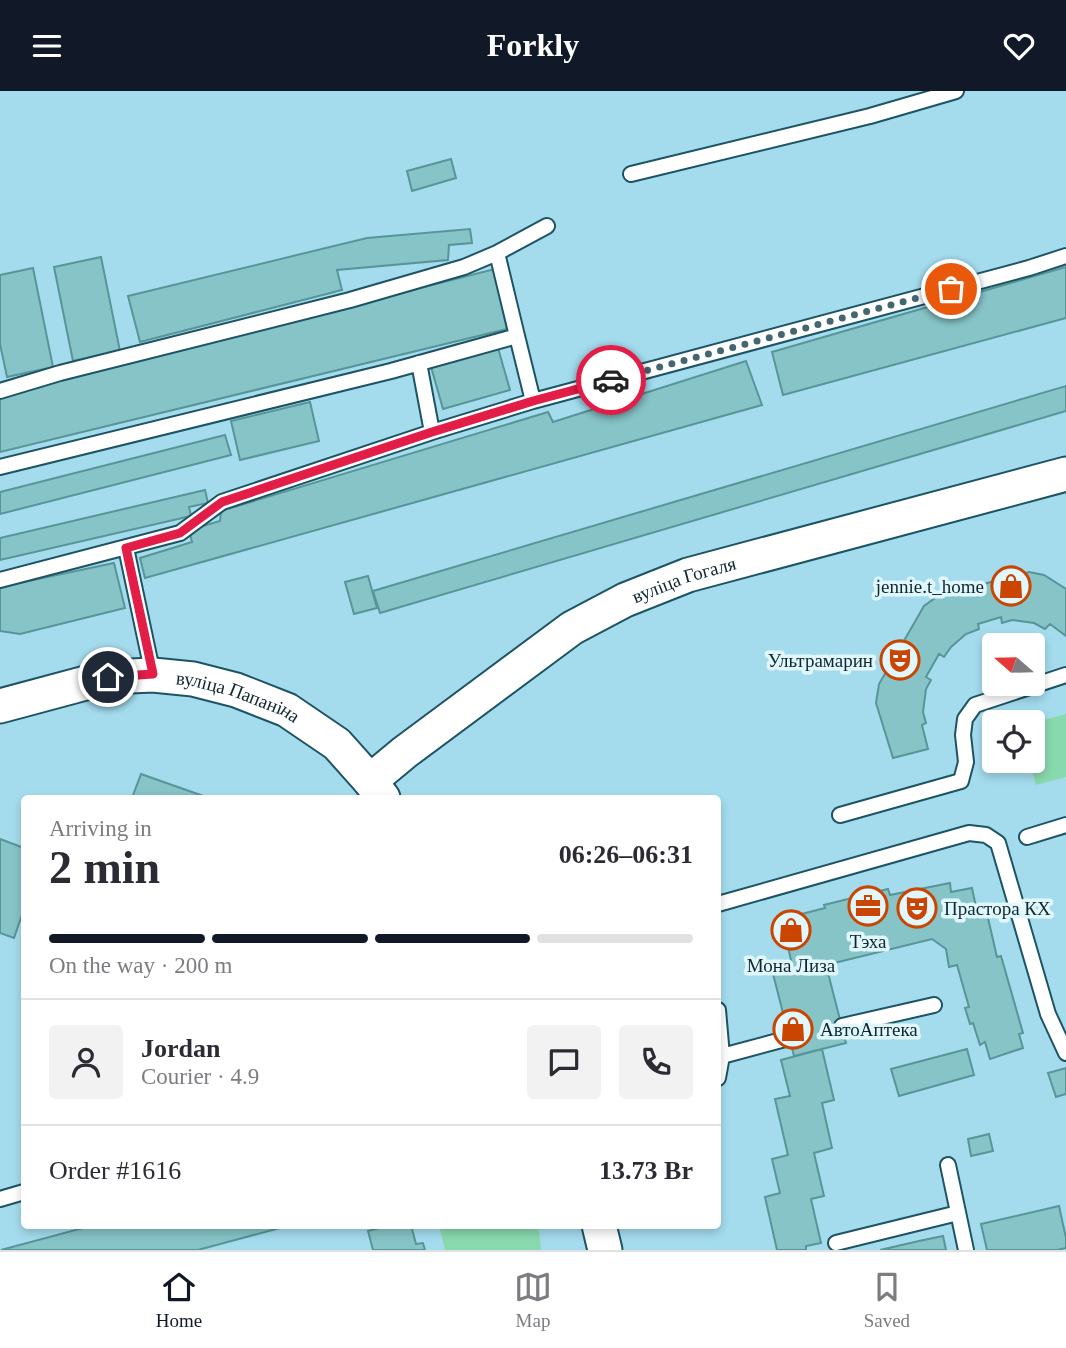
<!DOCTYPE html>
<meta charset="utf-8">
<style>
:root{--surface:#fff;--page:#f2f2f3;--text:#2b2b33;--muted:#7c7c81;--line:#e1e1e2;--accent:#111827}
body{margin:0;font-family:Georgia,serif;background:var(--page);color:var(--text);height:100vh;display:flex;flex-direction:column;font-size:26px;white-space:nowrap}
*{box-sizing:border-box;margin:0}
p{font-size:23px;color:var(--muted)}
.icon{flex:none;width:38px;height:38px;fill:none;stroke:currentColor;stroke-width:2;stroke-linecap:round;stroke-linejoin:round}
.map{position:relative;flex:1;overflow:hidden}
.sheet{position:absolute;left:21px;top:704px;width:700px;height:434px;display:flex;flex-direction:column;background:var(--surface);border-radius:7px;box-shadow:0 4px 10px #0003}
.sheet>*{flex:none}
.needle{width:46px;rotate:290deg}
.buttons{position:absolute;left:982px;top:542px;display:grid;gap:14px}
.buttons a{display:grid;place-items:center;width:63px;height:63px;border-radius:7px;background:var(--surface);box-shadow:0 4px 10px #0003;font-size:35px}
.pin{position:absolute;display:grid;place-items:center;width:60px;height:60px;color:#fff;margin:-30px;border:4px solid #fff;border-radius:50%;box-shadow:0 2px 7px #0007}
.courier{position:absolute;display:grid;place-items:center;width:70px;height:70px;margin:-35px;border:5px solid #e11d48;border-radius:50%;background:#fff;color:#222;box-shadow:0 2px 9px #0007}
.headline em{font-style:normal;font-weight:800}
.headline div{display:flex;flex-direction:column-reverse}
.headline{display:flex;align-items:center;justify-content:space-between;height:119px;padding:0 28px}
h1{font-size:46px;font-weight:800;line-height:52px}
.bar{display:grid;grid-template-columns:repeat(4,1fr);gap:10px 7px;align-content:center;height:84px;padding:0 28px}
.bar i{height:9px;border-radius:5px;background:var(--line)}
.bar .selected{background:var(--accent)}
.bar p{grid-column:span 4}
.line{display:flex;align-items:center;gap:18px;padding:0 28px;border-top:2px solid var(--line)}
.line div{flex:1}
.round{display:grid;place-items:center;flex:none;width:74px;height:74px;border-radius:7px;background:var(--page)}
header{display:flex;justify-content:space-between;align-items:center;height:91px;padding:0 28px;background:var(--accent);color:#fff;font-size:32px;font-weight:800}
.menu{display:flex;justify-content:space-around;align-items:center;height:98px;border-top:2px solid var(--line);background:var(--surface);font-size:19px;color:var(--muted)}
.menu a{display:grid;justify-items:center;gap:4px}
.menu .selected{color:var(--accent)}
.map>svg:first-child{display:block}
.green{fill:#89d9ae}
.building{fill:#86c4c7;stroke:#589598;stroke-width:2}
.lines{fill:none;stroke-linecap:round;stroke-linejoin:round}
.service-casing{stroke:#1c5464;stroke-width:18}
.tertiary-casing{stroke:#1c5464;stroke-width:37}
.service{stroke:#fff;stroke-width:14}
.tertiary{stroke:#fff;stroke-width:33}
.done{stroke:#446671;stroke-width:7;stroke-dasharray:0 12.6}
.route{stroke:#e11d48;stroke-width:9}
.labels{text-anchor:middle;stroke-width:7;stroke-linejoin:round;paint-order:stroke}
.street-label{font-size:19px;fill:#10272d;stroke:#e1f7fe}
.poi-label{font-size:19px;fill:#10272d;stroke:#e1f7fe;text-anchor:end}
</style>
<header><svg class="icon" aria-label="menu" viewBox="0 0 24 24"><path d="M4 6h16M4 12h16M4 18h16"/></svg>Forkly<svg class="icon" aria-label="heart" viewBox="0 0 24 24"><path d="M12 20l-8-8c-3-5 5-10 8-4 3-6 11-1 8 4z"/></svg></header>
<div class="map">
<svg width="1066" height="1159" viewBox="0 0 1066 1159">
<rect width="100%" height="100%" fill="#a4dcee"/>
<path class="green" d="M1066,623v63l-30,8 -6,-24h2v-38z
M439,1134h97l3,6 2,19h-96z"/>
<path class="building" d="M451,68l5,19 -44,13 -5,-20z
M470,138l2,14 -23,2 -1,15 -111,10 5,20 -202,52 -12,-46 239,-58z
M101,166l19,94 -47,10 -19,-94z
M1066,176v51l-283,77 -11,-43z
M33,177l20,99 -46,10 -7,-33v-69z
M495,178l12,60 -507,123v-58z
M498,257l12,42 -67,19 -12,-42z
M746,270l16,44 -617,173 -5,-20 52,-16 -3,-12 31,-9 1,-10 327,-99 5,10z
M1066,295v25l-686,202 -7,-22z
M310,311l9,39 -79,19 -9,-39z
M225,344l6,20 -231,59v-22z
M205,399l3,13 -19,4 2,9 -191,44v-22z
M114,472l11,45 -105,26 -20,-3v-44z
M1029,481l15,3 22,14v47l-16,-12 -5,5 -11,-6 -22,-3 -10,3 -1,-6 -23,7 1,5 -13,5 -15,13 -7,10 -5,-3 -13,23 5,3 -5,9 -3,23 3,11 -4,2 6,24 -35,9 -17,-55 3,-19 45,-78 14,-10z
M368,485l9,32 -23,6 -9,-32z
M141,683l68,24h-77z
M0,748l24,9v61l-10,29 -14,-5z
M950,792l1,9 21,-4 4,19 9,-2 12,52 4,-1 22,77 -4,1 4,14 -33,11 -5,-17 -5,3 -7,-22 -3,1 -5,-16 4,-1 -12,-42 -8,2 -3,-18 -14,-10 -106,26 20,78 -52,13 -22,-86 20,-5 -10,-46 43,-11 -1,-3 64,-16 2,6z
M822,958l12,51 -12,3 10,45 -18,5 10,43 -13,3 10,44 -15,3v4h-29l-12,-53 15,-4 -8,-34 16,-4 -13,-56 15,-3 -9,-36z
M967,958l7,26 -75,21 -8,-27z
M1066,977v26l-10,3 -8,-24z
M989,1043l4,17 -22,5 -3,-17z
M1059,1115l7,32v10l-9,2h-70l-6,-26z
M94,1134h197l-93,25h-197z
M390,1134h21l5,19 7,-1 2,7h-52l-5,-19z
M943,1145l3,14h-66l39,-9z"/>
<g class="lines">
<g class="service-casing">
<path id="service" d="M631,83l239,-58 86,-25
M517,245l16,65
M419,272l13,69
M0,300l60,-18 290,-73 114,-33 33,-14 50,-27
M0,376l391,-96 126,-35 -20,-83
M126,457l27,127
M0,489l180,-47 42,-31 210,-70 101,-31 496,-133 37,-12
M840,724l121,-34 5,-19 -3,-27 2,-16 10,-14 91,-30
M1027,746l39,-12
M718,813l251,-71 17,2 12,8 50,171 18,39
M718,919l4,46 -4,22
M842,935l92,-21
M722,965l67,-18
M948,1074l18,85
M0,1108l24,-7
M836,1152l122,-30"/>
</g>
<g class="tertiary-casing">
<g id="tertiary">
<path id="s1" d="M0,615l108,-29 45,-2 40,4 43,11 51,20 50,34 33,37 13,17"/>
<path id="s2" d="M370,690l35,-29 167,-124 53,-28 63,-25 378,-101"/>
<path d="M599,1134l6,25"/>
</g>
</g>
<use href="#service" class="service"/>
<use href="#tertiary" class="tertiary"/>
</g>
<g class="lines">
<path class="done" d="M611,289l340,-91"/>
<path class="route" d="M108,586l45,-3 -27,-126 54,-15 42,-31 210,-70 101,-31 78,-21"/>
</g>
<defs>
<g id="shop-ring" transform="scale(2.0125)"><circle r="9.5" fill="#e1f7fe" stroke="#ca4500" stroke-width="1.5"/><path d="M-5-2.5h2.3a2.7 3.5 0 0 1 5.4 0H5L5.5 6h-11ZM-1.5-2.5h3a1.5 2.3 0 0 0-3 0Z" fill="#ca4500"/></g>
<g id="theatre-ring" transform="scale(2.0125)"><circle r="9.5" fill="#e1f7fe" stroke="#ca4500" stroke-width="1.5"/><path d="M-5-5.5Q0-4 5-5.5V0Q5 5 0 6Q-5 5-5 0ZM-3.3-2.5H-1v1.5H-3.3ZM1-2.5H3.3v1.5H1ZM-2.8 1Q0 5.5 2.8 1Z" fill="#ca4500"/></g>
<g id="office-ring" transform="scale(2.0125)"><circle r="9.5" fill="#e1f7fe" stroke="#ca4500" stroke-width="1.5"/><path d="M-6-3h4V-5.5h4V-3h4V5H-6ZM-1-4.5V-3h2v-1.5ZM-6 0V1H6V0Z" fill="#ca4500"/></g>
</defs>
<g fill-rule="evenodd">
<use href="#shop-ring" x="1011" y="495"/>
<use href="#theatre-ring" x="900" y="569"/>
<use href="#office-ring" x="868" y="815"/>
<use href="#theatre-ring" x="917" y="817"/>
<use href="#shop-ring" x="791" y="839"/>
<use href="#shop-ring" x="793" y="938"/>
</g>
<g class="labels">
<g class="street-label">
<text dy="7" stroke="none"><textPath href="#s2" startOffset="376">вуліца Гогаля</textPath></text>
<text dy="7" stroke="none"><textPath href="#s1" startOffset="245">вуліца Папаніна</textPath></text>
</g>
<g class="poi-label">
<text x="984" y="502">jennie.t_home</text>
<text x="873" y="576">Ультрамарин</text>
<text x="944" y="824" text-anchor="start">Прастора КХ</text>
<text x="868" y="857" text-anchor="middle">Тэха</text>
<text x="791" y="881" text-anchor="middle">Мона Лиза</text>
<text x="820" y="945" text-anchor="start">АвтоАптека</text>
</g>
</g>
</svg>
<div class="buttons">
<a><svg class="needle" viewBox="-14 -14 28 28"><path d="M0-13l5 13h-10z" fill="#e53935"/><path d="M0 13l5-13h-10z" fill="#7c7c81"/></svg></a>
<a><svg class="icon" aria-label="locate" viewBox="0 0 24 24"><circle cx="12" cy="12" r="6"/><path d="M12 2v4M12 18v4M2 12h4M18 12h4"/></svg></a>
</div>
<div class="pin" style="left:951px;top:198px;background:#ea580c"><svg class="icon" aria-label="bag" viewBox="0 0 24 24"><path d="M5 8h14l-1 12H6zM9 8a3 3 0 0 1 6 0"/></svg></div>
<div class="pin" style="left:108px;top:586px;background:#1f2937"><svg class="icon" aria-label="home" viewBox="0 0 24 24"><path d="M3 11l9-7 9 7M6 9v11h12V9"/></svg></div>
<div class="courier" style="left:611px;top:289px"><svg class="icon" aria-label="car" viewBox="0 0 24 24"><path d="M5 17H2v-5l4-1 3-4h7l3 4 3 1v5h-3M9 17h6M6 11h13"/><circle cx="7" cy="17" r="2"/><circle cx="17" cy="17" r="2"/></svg></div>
<section class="sheet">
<div class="headline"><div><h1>2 min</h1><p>Arriving in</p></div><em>06:26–06:31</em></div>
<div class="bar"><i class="selected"></i><i class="selected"></i><i class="selected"></i><i></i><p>On the way · 200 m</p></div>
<div class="line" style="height:126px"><a class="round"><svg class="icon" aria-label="person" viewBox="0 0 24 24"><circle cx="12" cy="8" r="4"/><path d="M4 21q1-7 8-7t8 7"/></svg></a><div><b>Jordan</b><p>Courier · 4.9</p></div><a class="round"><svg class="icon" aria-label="chat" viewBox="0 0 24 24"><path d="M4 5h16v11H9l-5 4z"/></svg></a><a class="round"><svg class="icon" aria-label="phone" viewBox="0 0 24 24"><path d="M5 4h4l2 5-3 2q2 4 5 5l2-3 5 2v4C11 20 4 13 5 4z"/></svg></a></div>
<div class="line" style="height:91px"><div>Order #1616</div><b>13.73 Br</b></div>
</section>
</div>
<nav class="menu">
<a class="selected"><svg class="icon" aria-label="home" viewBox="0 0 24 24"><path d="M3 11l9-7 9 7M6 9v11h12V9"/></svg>Home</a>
<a><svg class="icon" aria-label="map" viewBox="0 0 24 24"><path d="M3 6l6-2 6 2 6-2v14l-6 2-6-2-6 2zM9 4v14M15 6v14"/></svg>Map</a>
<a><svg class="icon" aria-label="saved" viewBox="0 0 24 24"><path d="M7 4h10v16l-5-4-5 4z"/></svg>Saved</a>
</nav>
